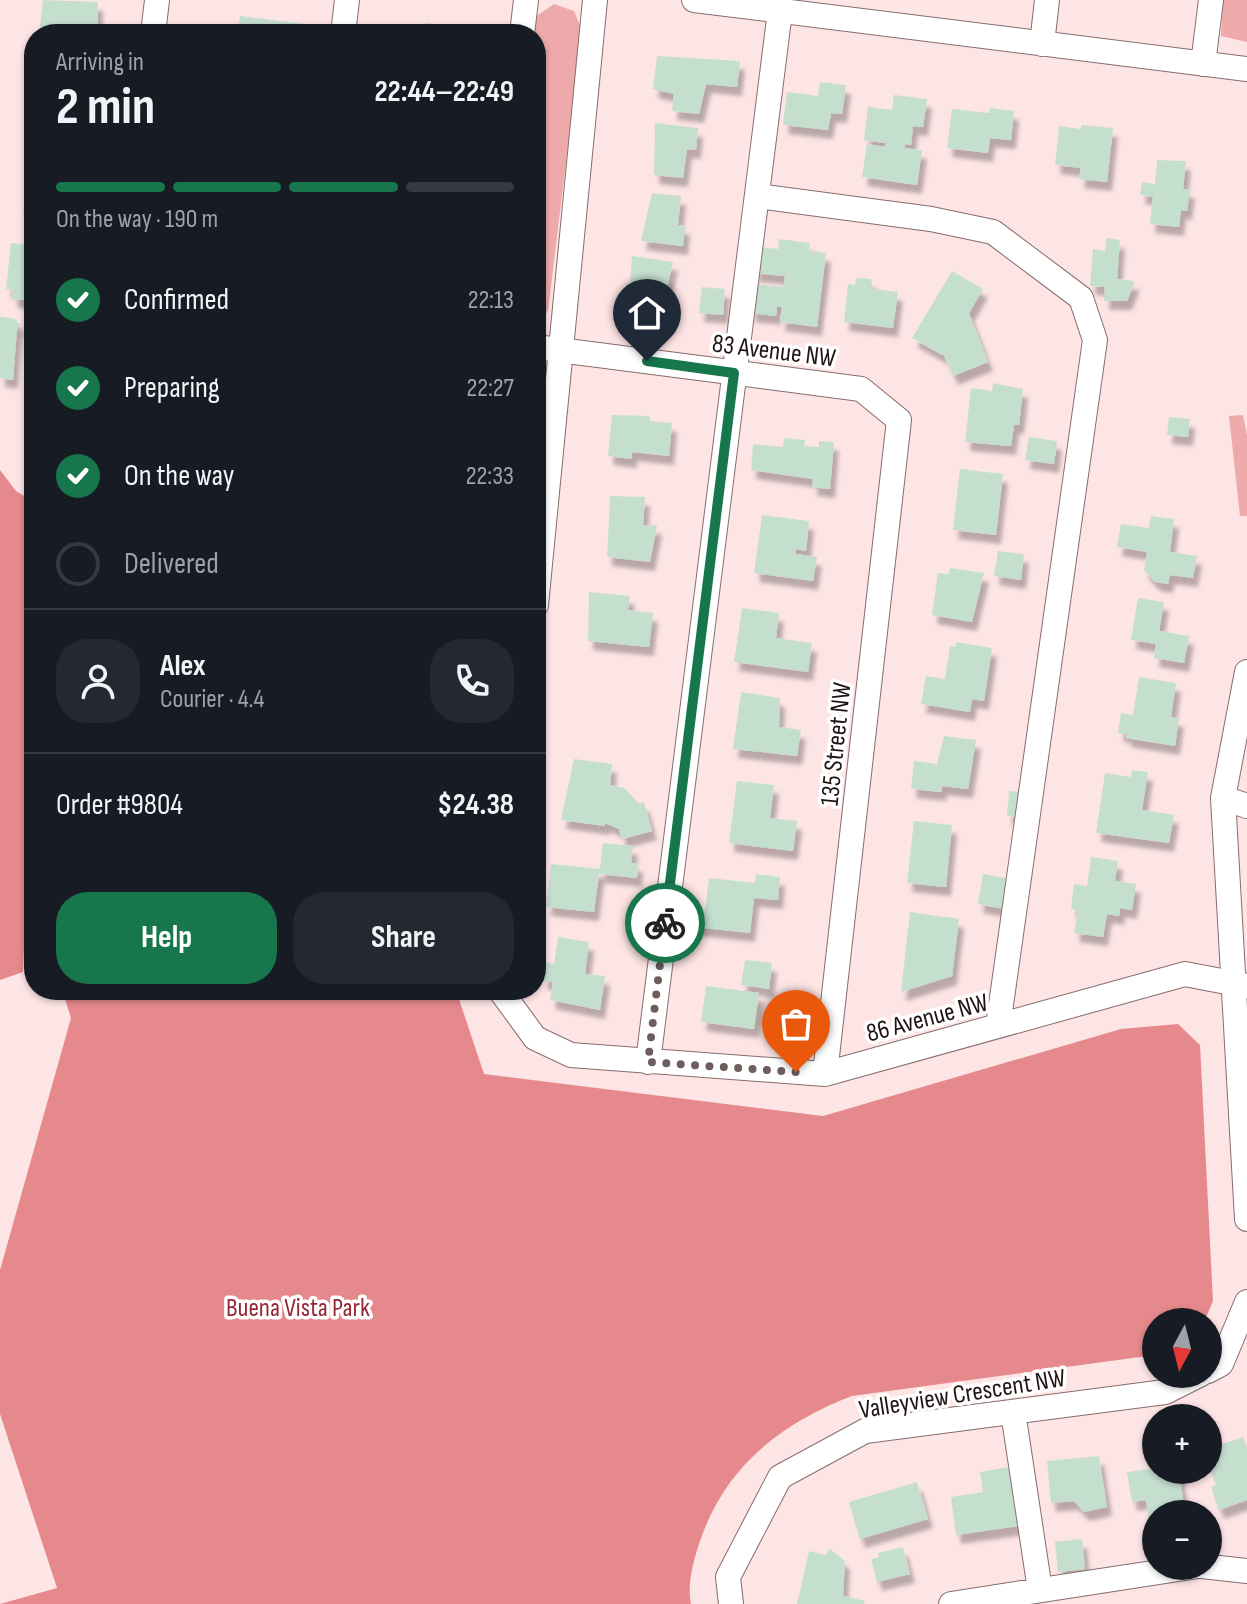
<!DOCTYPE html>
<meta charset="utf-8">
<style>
:root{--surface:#171b24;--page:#242831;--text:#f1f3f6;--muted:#9ea1a6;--line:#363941;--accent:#17764c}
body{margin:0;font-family:"Sofia Sans Condensed",sans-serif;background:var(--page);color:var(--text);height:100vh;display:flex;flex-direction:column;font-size:30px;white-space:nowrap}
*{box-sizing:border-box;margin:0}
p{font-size:26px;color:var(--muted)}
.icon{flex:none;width:44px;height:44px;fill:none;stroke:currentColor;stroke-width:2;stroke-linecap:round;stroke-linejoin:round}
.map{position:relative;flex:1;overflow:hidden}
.panel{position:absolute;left:24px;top:24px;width:522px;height:976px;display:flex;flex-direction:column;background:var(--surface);border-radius:32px;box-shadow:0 2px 6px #0004}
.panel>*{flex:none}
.needle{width:52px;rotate:187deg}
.tools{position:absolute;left:1142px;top:1308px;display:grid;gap:16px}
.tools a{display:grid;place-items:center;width:80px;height:80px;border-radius:50%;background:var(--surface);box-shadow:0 2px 6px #0004;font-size:40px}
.pin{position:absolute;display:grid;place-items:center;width:68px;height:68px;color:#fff;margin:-82px -34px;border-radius:50% 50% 50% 0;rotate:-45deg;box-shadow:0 0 8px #0007}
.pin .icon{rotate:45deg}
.courier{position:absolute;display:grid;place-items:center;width:80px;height:80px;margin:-40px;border:6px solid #17764c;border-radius:50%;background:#fff;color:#222;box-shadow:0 2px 10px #0007}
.summary em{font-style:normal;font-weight:700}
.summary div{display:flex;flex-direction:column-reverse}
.summary{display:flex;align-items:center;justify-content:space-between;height:136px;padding:0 32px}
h1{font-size:52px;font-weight:700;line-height:60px}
.bar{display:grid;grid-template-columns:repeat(4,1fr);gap:12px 8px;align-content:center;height:96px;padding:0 32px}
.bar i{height:10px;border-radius:6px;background:var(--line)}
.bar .current{background:var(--accent)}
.bar p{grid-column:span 4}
.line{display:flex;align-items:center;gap:20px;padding:0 32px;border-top:2px solid var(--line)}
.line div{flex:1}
.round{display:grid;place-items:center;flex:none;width:84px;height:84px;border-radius:32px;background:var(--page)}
ol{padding:0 32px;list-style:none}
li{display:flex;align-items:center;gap:24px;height:88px}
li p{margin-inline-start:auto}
li .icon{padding:8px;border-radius:50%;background:var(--accent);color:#fff;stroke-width:4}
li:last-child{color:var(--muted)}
li i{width:44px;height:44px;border:4px solid var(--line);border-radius:50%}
.cta{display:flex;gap:16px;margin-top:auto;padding:16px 32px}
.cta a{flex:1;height:92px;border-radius:32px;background:var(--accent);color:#fff;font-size:32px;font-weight:700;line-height:92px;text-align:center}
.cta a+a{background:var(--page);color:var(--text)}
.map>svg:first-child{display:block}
.green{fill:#eea9aa}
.forest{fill:#e6898c}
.building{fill:#c5dfcf;filter:url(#shadow)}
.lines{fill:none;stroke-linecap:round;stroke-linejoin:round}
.minor-casing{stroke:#876c6c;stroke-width:26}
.minor{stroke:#fff;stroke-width:24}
.done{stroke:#6d5d5d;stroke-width:8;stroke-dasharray:0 14.4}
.route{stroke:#17764c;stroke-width:10}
.labels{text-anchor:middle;stroke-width:7;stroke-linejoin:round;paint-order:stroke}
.street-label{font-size:26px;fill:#1f1414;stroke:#fff}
.park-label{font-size:26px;fill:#952836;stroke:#fff}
</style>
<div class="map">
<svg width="1247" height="1604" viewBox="0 0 1247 1604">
<defs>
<filter id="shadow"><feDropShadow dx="5" dy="9" stdDeviation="2" flood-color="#0004"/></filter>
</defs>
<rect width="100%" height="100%" fill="#fee5e5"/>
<path class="green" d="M1223,0h24v42l-26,-6z
M554,4l20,7 8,19 -34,281 -12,16v-293h-5l4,-17z
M1243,415l4,20v81h-7l-11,-100z"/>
<path class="forest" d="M0,470l16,21 18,11 -3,116 3,4v246l-7,1 -4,103 -23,8z
M62,990h394l28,84 339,42 298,-87 57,-5 22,21 13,256 -9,21h-48l-1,33 -303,41c-73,28 -128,72 -153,148 -6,18 -12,41 -8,60h-691l57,-16 -57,-174v-144l71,-252z"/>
<path class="building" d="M43,0l55,2v32h-59z
M240,16l65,8 -1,10h-66z
M426,23l51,6v5h-52z
M657,56l83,5 -3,26 -31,-3 -7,30 -27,-3 2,-17 -21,-5z
M820,82l26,3 -4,29 -11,-1 -3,17 -45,-5 4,-33 31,4z
M894,95l33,4 -4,28 -10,-1 -2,19 -6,-1 -1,4 18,2 -5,35 -55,-8 5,-33 18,3v-4l-21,-3 4,-33 24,3z
M990,108l24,3 -3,29 -21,-2 -2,15 -41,-5 5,-39 37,4z
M655,123l43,5 -2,22 -9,-1 -4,29 -29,-3z
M1081,125l32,3 -6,54 -28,-3 2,-11 -26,-3 4,-39 22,3z
M1157,160l29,1 -3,28h7l-3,22 -6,-1 -2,17 -29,-3 3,-27 -13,-2 2,-13 13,2z
M27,191l7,1v25l-11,-2z
M652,193l29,3 -3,29 7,1 -2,20 -42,-5z
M1106,238l14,2 -3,39 18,2 -8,20h-23l1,-14 -15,-1 3,-37 12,2z
M779,239l31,4 -1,8 17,2 -9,74 -37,-5 2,-15h-5l-1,9 -26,-3 3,-29 31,3 1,-11 -31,-3 3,-26 21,2z
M11,243l23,2v56l-22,-2 1,-9 -7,-1z
M632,256l41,6 -12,53 -33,-4z
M952,271l31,18 -14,24 19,49 -35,14 -10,-23 -1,2 -30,-17z
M856,278l15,1 2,10 25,3 -5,36 -49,-6 4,-38 7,1z
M702,287l23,2 -2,26 -24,-2z
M0,317l17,2v4l4,1 -4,5 -4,51 -13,-2z
M993,383l30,6 -4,36h-5l-3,21 -46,-4 6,-54 21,3z
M612,415l38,1v5l22,2 -3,33 -37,-4v7l-24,-3z
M1169,417l21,2 -2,18 -21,-2z
M1029,437l28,4 -3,23 -29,-4z
M784,438l21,2 -1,6 15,1v-6l15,1 -4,47 -18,-2 1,-8 -62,-9 2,-26 30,3z
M960,469l43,5 -7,61 -43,-5z
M610,496l35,1 -2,29 14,-1 -7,37 -43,-5z
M762,515l47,6 -3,30 -10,-2 -1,5 22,3 -4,24 -59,-8z
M1151,516l23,3 -4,33 27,4 -4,22 -23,-3 -2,9 -13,-2 -11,-12 3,-18 -30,-5 4,-23 28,4z
M998,551l26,3 -3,26 -27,-4z
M950,568l34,5 -12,49 -40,-7 6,-42 11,1z
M589,592l41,4 -2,14 25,3 -4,34 -61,-6z
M1138,598l26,4 -5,29 30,5 -5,27 -30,-5 2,-14 -25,-4z
M742,608l37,5 -3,25 36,5 -4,29 -74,-10z
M956,642l36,6 -8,53 -12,-2 -2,13 -49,-8 5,-28 19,3 5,-33 6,1z
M1139,677l37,6 -5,34 8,1 -4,28 -49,-8 1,-4 -9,-1 3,-20 12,2z
M741,692l39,6 -1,29 22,3 -4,26 -64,-7z
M944,736l32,4 -8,49 -26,-3 -1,6 -30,-3 3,-28 23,3z
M574,759l38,5 -2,21 14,3 15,16 5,-2 8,29 -30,8 -3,-10 -14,-6v3l-44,-6z
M1132,770l16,2 -6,38 32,5 -5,28 -73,-10 9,-60 26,4z
M737,781l37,4 -4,33 27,3 -4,30 -64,-8z
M1009,791l18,1 -3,26 -17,-2z
M914,821l38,4 -6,62 -39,-4z
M603,843l30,3 -2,17h7l-1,15 -38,-4 -5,38 -48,-5 5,-43 49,5z
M1091,857l27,4 -3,20 21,3 -4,26 -12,-2 -1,8 -12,-2 -4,23 -29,-4 4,-23 -7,-1 3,-25 13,2z
M756,874l24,3 -2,23 -24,-2 -4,35 -55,-6 2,-19 8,2 4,-32 46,5z
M983,874l27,5 -6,30 -26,-5z
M910,912l49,7 -7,57 -51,16z
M558,937l31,5 -4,32 20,2 -5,34 -50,-10 3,-18 -11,-1 3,-19 9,2z
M745,960l27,3 -3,26 -28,-4z
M706,986l53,7 -5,36 -53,-7z
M1243,1437l4,11v52l-28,10 -8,-23 5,-2 -8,-22v-14z
M1099,1456l8,51 -23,5 -10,-11 -23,2 -4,-42z
M1009,1467l10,59 -63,9 -5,-38 32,-5 -3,-20z
M1156,1468l23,2 6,44h-29v6l-7,1 -3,-21 -14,2 -5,-30z
M917,1482l11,37 -68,20 -11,-37z
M1082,1539l3,30 -27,3 -3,-30z
M903,1547l7,27 -33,8 -6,-23 8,-2 -1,-4z
M830,1549l15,12 -2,35 22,5 -1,3h-67l12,-53 16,4z"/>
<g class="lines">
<g class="minor-casing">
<path id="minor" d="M694,0l553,69
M153,34l4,-34
M343,34l4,-34
M522,34l4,-34
M1042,44l5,-44
M1203,64l8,-64
M758,196l173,23 62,13 88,66 14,42 -97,686
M536,347l325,42 38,31 -74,654
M536,605l59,-605
M1247,672l-24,126 24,421
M1223,798l24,8
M500,990l35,48 36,17 254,19 360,-100 62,12
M648,1062l132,-1051
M1208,1371l13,-7 26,-62
M1013,1412l27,178
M1202,1566l45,5
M731,1604l-3,-27 52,-100 85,-46 300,-39 36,-18
M951,1604l247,-38"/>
</g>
<use href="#minor" class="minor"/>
</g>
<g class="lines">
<path class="done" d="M665,923l-17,139 148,10"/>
<path class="route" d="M647,361l87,12 -69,550"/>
</g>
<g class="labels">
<g class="street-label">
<text transform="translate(774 350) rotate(7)" y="9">83 Avenue NW</text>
<text transform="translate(835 744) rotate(-84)" y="9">135 Street NW</text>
<text transform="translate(927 1017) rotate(-15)" y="9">86 Avenue NW</text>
<text transform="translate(962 1393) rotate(-9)" y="9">Valleyview Crescent NW</text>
</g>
<g class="park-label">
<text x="298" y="1316">Buena Vista Park</text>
</g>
</g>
</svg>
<div class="tools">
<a><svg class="needle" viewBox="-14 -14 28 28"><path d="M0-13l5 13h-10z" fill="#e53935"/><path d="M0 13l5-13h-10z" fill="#9ea1a6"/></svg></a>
<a>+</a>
<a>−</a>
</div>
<div class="pin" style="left:796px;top:1072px;background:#ea580c"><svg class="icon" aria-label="bag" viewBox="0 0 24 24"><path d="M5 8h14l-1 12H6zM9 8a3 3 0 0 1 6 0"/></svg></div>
<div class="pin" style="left:647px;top:361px;background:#1f2937"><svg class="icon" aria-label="home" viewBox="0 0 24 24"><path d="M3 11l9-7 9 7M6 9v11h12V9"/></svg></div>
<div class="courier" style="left:665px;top:923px"><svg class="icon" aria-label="bike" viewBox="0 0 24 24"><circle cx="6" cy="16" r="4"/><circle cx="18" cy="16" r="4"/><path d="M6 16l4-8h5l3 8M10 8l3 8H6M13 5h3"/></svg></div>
<section class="panel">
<div class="summary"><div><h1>2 min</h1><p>Arriving in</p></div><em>22:44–22:49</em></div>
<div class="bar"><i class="current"></i><i class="current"></i><i class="current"></i><i></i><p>On the way · 190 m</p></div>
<ol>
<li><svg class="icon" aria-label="check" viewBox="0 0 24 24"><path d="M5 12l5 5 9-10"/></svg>Confirmed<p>22:13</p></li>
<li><svg class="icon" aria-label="check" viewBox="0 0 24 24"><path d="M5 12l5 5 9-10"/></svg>Preparing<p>22:27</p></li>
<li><svg class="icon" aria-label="check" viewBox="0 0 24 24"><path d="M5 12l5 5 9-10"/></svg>On the way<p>22:33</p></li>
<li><i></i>Delivered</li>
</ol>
<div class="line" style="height:144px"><a class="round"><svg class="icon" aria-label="person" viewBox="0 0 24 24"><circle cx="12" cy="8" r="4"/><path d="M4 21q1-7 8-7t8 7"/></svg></a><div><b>Alex</b><p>Courier · 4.4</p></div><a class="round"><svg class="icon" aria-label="phone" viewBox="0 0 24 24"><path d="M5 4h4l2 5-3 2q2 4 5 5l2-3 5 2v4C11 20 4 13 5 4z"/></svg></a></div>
<div class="line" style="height:104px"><div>Order #9804</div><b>$24.38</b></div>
<div class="cta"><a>Help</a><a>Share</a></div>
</section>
</div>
